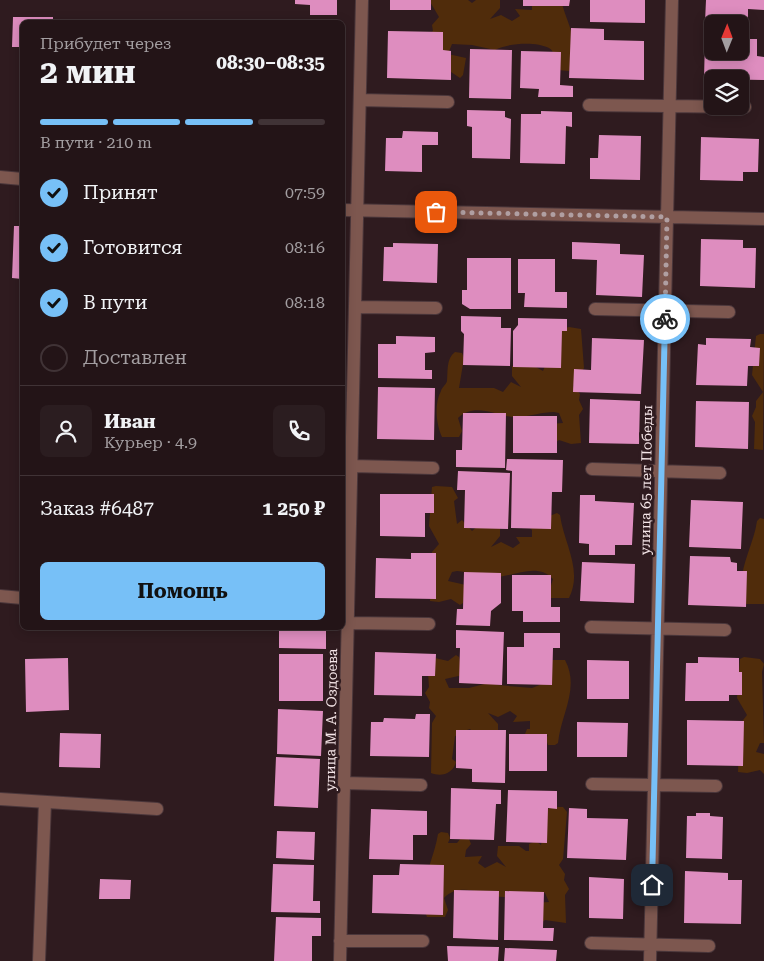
<!DOCTYPE html>
<html lang="ru">
<meta charset="utf-8">
<style>
:root{--surface:#231417;--page:#2b1d20;--text:#f1f3f6;--muted:#a39ea1;--line:#403336;--accent:#77c0f7}
body{margin:0;font-family:"Roboto Serif",serif;background:var(--page);color:var(--text);height:100vh;display:flex;flex-direction:column;font-size:19px;white-space:nowrap}
*{box-sizing:border-box;margin:0}
p{font-size:16px;color:var(--muted)}
.icon{flex:none;width:28px;height:28px;fill:none;stroke:currentColor;stroke-width:2;stroke-linecap:round;stroke-linejoin:round}
.map{position:relative;flex:1;overflow:hidden}
.drawer{position:absolute;left:20px;top:20px;width:325px;height:610px;display:flex;flex-direction:column;background:var(--surface);border-radius:8px;box-shadow:0 2px 12px #0003,0 0 0 1px var(--line)}
.drawer>*{flex:none}
.needle{width:32px;rotate:1deg}
.fabs{position:absolute;left:704px;top:15px;display:grid;gap:10px}
.fabs a{display:grid;place-items:center;width:45px;height:45px;border-radius:8px;background:var(--surface);box-shadow:0 2px 12px #0003,0 0 0 1px var(--line);font-size:25px}
.pin{position:absolute;display:grid;place-items:center;width:42px;height:42px;color:#fff;margin:-21px;border-radius:10px;box-shadow:0 2px 8px #0006}
.courier{position:absolute;display:grid;place-items:center;width:50px;height:50px;margin:-25px;border:4px solid #77c0f7;border-radius:50%;background:#fff;color:#222;box-shadow:0 1px 6px #0007}
.headline em{font-style:normal;font-weight:700}
.headline div{display:flex;flex-direction:column-reverse}
.headline{display:flex;align-items:center;justify-content:space-between;height:85px;padding:0 20px}
h1{font-size:32px;font-weight:700;line-height:38px}
.bar{display:grid;grid-template-columns:repeat(4,1fr);gap:8px 5px;align-content:center;height:60px;padding:0 20px}
.bar i{height:6px;border-radius:4px;background:var(--line)}
.bar .active{background:var(--accent)}
.bar p{grid-column:span 4}
.line{display:flex;align-items:center;gap:12px;padding:0 20px;border-top:1px solid var(--line)}
.line div{flex:1}
.round{display:grid;place-items:center;flex:none;width:52px;height:52px;border-radius:8px;background:var(--page)}
ol{padding:0 20px;list-style:none}
li{display:flex;align-items:center;gap:15px;height:55px}
li p{margin-inline-start:auto}
li .icon{padding:5px;border-radius:50%;background:var(--accent);color:#111;stroke-width:4}
li:last-child{color:var(--muted)}
li i{width:28px;height:28px;border:2px solid var(--line);border-radius:50%}
.button{display:flex;gap:10px;margin-top:auto;padding:10px 20px}
.button a{flex:1;height:58px;border-radius:8px;background:var(--accent);color:#111;font-size:20px;font-weight:700;line-height:58px;text-align:center}
.map>svg:first-child{display:block}
.green{fill:#502c0b}
.building{fill:#de8dbf}
.lines{fill:none;stroke-linecap:round;stroke-linejoin:round}
.minor-casing{stroke:#4b373b;stroke-width:14}
.minor{stroke:#7d574f;stroke-width:12}
.done{stroke:#b09fa2;stroke-width:5;stroke-dasharray:0 9}
.route{stroke:#77c0f7;stroke-width:6}
.labels{text-anchor:middle;stroke-width:5;stroke-linejoin:round;paint-order:stroke}
.street-label{font-size:14px;fill:#f5e6e8;stroke:#2f1b1f}
</style>
<div class="map">
<svg width="764" height="961" viewBox="0 0 764 961">
<rect width="100%" height="100%" fill="#2f1b1f"/>
<path class="green" d="M429,0h39l4,3 4,-3h24v8l-10,11 11,-4 11,6 8,-5 -5,-7 17,1v-7l29,-3c6,25 21,44 8,71l-11,-1c-2,-6 -3,-19 -9,-22 -13,-7 -41,-5 -54,2l-23,-5 -20,-1 -4,10 18,4 -3,17 -3,3 -9,-6h-4l-18,-38 4,-3 -1,-6 7,-8z
M569,327l12,2 3,39 -11,18 7,8 -1,6 4,9 -4,6 2,28 -10,1 -12,-4 -8,6 -2,-22 14,-1 -4,-10 -5,-1c-12,0 -23,4 -35,5 -18,2 -43,-17 -61,1l4,13 -3,6h-17c-6,-13 -8,-33 -1,-46 1,-4 5,-6 6,-10 1,-10 -1,-22 8,-29l7,1 2,5 -5,30h35l9,4 8,-10 10,5 -9,-11v-10h22l9,5 18,-42z
M760,334h4l-1,116 -9,-1 1,-27 -3,-6 4,-9v-6l7,-9 -11,-17 4,-39z
M436,486l16,1 6,11 -4,3 3,23 5,-4 10,11 7,-6 21,1v10l-9,11 10,-5 12,6 7,-5 -4,-6h16v-7l-5,-5 30,-12 3,2c4,29 23,55 9,83h-18l-2,-6 4,-13c-16,-18 -41,-1 -60,-2 -12,0 -24,-5 -36,-6l-5,1 -4,9 18,4 -3,18 -3,2 -9,-6 -12,3 -9,-1 2,-49 7,-8 -10,-18 3,-39z
M760,518l4,1v85h-18c-13,-30 7,-54 11,-83z
M456,655l3,2 4,18 -18,4 4,9h20l23,-6 6,3 34,3 10,-4 6,-24h17c15,28 -4,54 -7,83l-3,2h-7l-2,-6 2,-4 -23,-1 2,-5h3v-8l-17,1 4,-6 -7,-5 -12,6 -10,-4 10,11v10l-22,1 -6,-6 -3,1 -1,4 -11,2 -3,23 4,3c-3,12 -15,15 -25,11l1,-50 4,-7 -7,-8 1,-6 -5,-9 4,-6 -1,-14 7,-15 13,3z
M744,657l16,2 4,5 -2,8 2,71h-4l-4,9 8,2v20l-4,-4 -13,3 -9,-1 2,-48 7,-9 -10,-17 3,-39z
M554,807h9l4,5 -4,47 -4,6 6,9 -1,6 5,9 -4,6 1,28 -21,-3 -8,6 -3,-23 15,-1 -4,-9 -5,-1c-12,2 -24,5 -36,5 -18,0 -43,-17 -60,1l4,12 -3,7h-18c-12,-27 7,-56 11,-83l3,-2 7,1 2,5 -2,5h9l4,-5 8,1 2,5 -5,6 -1,7 17,-1 -4,7 7,5 12,-6 9,5 -9,-11 1,-10h21l7,5h3v-7l7,-3 5,4 6,-36z"/>
<path class="building" d="M295,0h42v15h-27v-10l-15,-1z
M390,0h41v10h-41z
M523,0h47l-1,6h-46z
M590,0h55v23l-55,-1z
M706,0h58v10l-16,-1v14l-43,-1z
M13,17h40v5h-31v25h-10z
M571,28l33,1v11l40,1v39l-75,-2z
M388,31l55,1v18l8,1v29l-64,-2z
M705,38h7v13h28v-12h17v17l7,1v23l-60,-1z
M470,49l42,1 -1,49 -42,-1z
M521,51l40,1 -1,33 13,1v11h-35l1,-8 -19,-1z
M467,110l38,1v6l6,2 -1,40 -38,-1v-31l-5,-1z
M541,111l31,1v15l-6,-1 -1,38 -45,-1 1,-49h20z
M403,131l35,1v13h-16v27l-37,-1 1,-33h16z
M599,135l42,1 -1,44 -50,-1v-21h8z
M701,137l58,2 -1,33h-15v9l-43,-1z
M14,226h8v53l-10,-1z
M701,239l42,1v8h13l-1,40 -55,-2z
M572,242l48,2v10l24,1 -2,42 -46,-2 1,-35 -25,-1z
M393,243l45,1 -1,39 -54,-2 1,-34h9z
M467,258h44v51h-41l-8,-5v-14h5z
M518,259h37v33h12v16l-43,-1 1,-14h-7z
M461,316l40,1v11h10l-1,38 -47,-1 1,-31 -3,-3z
M518,318l49,1v12h-5l-1,37 -48,-1v-36l5,-6z
M396,336l39,1v15l-10,1v17h7v9l-54,-1v-34h18z
M592,338l52,2 -3,54 -68,-2 1,-23 17,1z
M706,338l45,1 -1,8 10,1 -1,18h-11l-1,20 -51,-1 2,-41 8,1z
M378,387l57,1 -1,52 -57,-1z
M590,399l50,2 -1,43 -50,-1z
M696,401l53,1 -1,47 -53,-2z
M463,413h43l-1,55 -49,-1v-17h6z
M513,416h44v37h-44z
M507,459l56,1 -1,32h-10l-1,37 -40,-1 1,-57 -6,-1z
M458,471l52,2 -2,56 -44,-1 1,-38h-8z
M380,494h54v19h-9v24l-45,-1z
M580,495h15v6l39,2 -2,42h-17v10h-26v-11l-10,-1z
M691,500l52,2 -2,47 -52,-2z
M411,553h25v46l-61,-1 1,-40 35,1z
M690,556l40,1 1,5 6,1v8h10l-1,36 -58,-2z
M582,562l53,2 -1,39 -54,-2z
M464,572l37,1v30l-10,8 -1,15 -34,-1 1,-16h6z
M512,575h39v32h9v15h-37v-11h-11z
M279,628h47v21l-47,-1z
M456,630l48,2 -2,53 -43,-2 1,-35h-4z
M524,633h36v15h-7l-1,37 -45,-1v-37h17z
M375,652l61,2 -1,22h-13v20l-48,-1z
M279,654h44v47h-44z
M698,657l41,1v14h3v23h-13v6h-44l1,-38h12z
M68,658l1,52 -43,2 -1,-53z
M587,660l42,1v38h-42z
M278,709l45,2 -2,45 -44,-2z
M416,714h14l-1,43 -59,-1 1,-34h12l1,-4 31,1z
M687,720l57,1 -1,45 -56,-1z
M577,722l51,1 -1,34h-50z
M456,730h50l-1,53 -33,-1v-13l-16,-1z
M60,733l41,1 -1,34 -41,-1z
M509,734h38v37h-38z
M276,757l44,2 -2,49 -44,-2z
M451,788l50,2v14h-5l-2,36 -44,-1z
M508,790l49,1v18l-9,-1 -1,35 -41,-1z
M569,808l18,1v9l41,1 -2,41 -59,-2z
M371,809l56,2v24h-14v25l-44,-1z
M696,813h14v3l13,1 -1,42 -36,-1 1,-42h9z
M277,831l38,1 -1,28 -38,-2z
M273,864l41,1 -1,36h7v12l-49,-1z
M400,864l44,1 -1,50 -71,-2 1,-38h26z
M685,871l43,2v7h14l-1,44 -57,-1z
M589,877l35,2 -1,40 -34,-1z
M100,879l31,1 -1,19h-31z
M454,890l45,1 -1,49 -45,-2z
M505,891l39,1 -1,36h11l-1,13 -49,-1z
M276,917l45,1v18h-9v25h-38z
M447,946l52,1 -1,14h-50z
M505,948l52,2 -1,11h-52z"/>
<g class="lines">
<g class="minor-casing">
<path id="minor" d="M360,100l88,2
M589,105l156,2
M0,177l22,2
M342,210l422,9
M355,307l81,1
M595,309l134,3
M352,466l81,2
M592,469l128,4
M0,596l22,2
M348,623l81,1
M591,627l134,3
M344,783l77,2
M592,784l124,2
M0,799l157,10
M340,941h83
M591,943l118,3
M39,961l6,-159
M340,961l22,-961
M650,961l22,-961"/>
</g>
<use href="#minor" class="minor"/>
</g>
<g class="lines">
<path class="done" d="M436,212l231,5 -2,102"/>
<path class="route" d="M652,885l13,-566"/>
</g>
<g class="labels">
<g class="street-label">
<text transform="translate(646 480) rotate(-89)" y="5">улица 65 лет Победы</text>
<text transform="translate(331 720) rotate(-89)" y="5">улица М. А. Оздоева</text>
</g>
</g>
</svg>
<div class="fabs">
<a><svg class="needle" viewBox="-14 -14 28 28"><path d="M0-13l5 13h-10z" fill="#e53935"/><path d="M0 13l5-13h-10z" fill="#a39ea1"/></svg></a>
<a><svg class="icon" aria-label="layers" viewBox="0 0 24 24"><path d="M12 4l9 5-9 5-9-5zM3 14l9 5 9-5"/></svg></a>
</div>
<div class="pin" style="left:436px;top:212px;background:#ea580c"><svg class="icon" aria-label="bag" viewBox="0 0 24 24"><path d="M5 8h14l-1 12H6zM9 8a3 3 0 0 1 6 0"/></svg></div>
<div class="pin" style="left:652px;top:885px;background:#1f2937"><svg class="icon" aria-label="home" viewBox="0 0 24 24"><path d="M3 11l9-7 9 7M6 9v11h12V9"/></svg></div>
<div class="courier" style="left:665px;top:319px"><svg class="icon" aria-label="bike" viewBox="0 0 24 24"><circle cx="6" cy="16" r="4"/><circle cx="18" cy="16" r="4"/><path d="M6 16l4-8h5l3 8M10 8l3 8H6M13 5h3"/></svg></div>
<section class="drawer">
<div class="headline"><div><h1>2 мин</h1><p>Прибудет через</p></div><em>08:30–08:35</em></div>
<div class="bar"><i class="active"></i><i class="active"></i><i class="active"></i><i></i><p>В пути · 210 m</p></div>
<ol>
<li><svg class="icon" aria-label="check" viewBox="0 0 24 24"><path d="M5 12l5 5 9-10"/></svg>Принят<p>07:59</p></li>
<li><svg class="icon" aria-label="check" viewBox="0 0 24 24"><path d="M5 12l5 5 9-10"/></svg>Готовится<p>08:16</p></li>
<li><svg class="icon" aria-label="check" viewBox="0 0 24 24"><path d="M5 12l5 5 9-10"/></svg>В пути<p>08:18</p></li>
<li><i></i>Доставлен</li>
</ol>
<div class="line" style="height:90px"><a class="round"><svg class="icon" aria-label="person" viewBox="0 0 24 24"><circle cx="12" cy="8" r="4"/><path d="M4 21q1-7 8-7t8 7"/></svg></a><div><b>Иван</b><p>Курьер · 4.9</p></div><a class="round"><svg class="icon" aria-label="phone" viewBox="0 0 24 24"><path d="M5 4h4l2 5-3 2q2 4 5 5l2-3 5 2v4C11 20 4 13 5 4z"/></svg></a></div>
<div class="line" style="height:65px"><div>Заказ #6487</div><b>1 250 ₽</b></div>
<div class="button"><a>Помощь</a></div>
</section>
</div>
